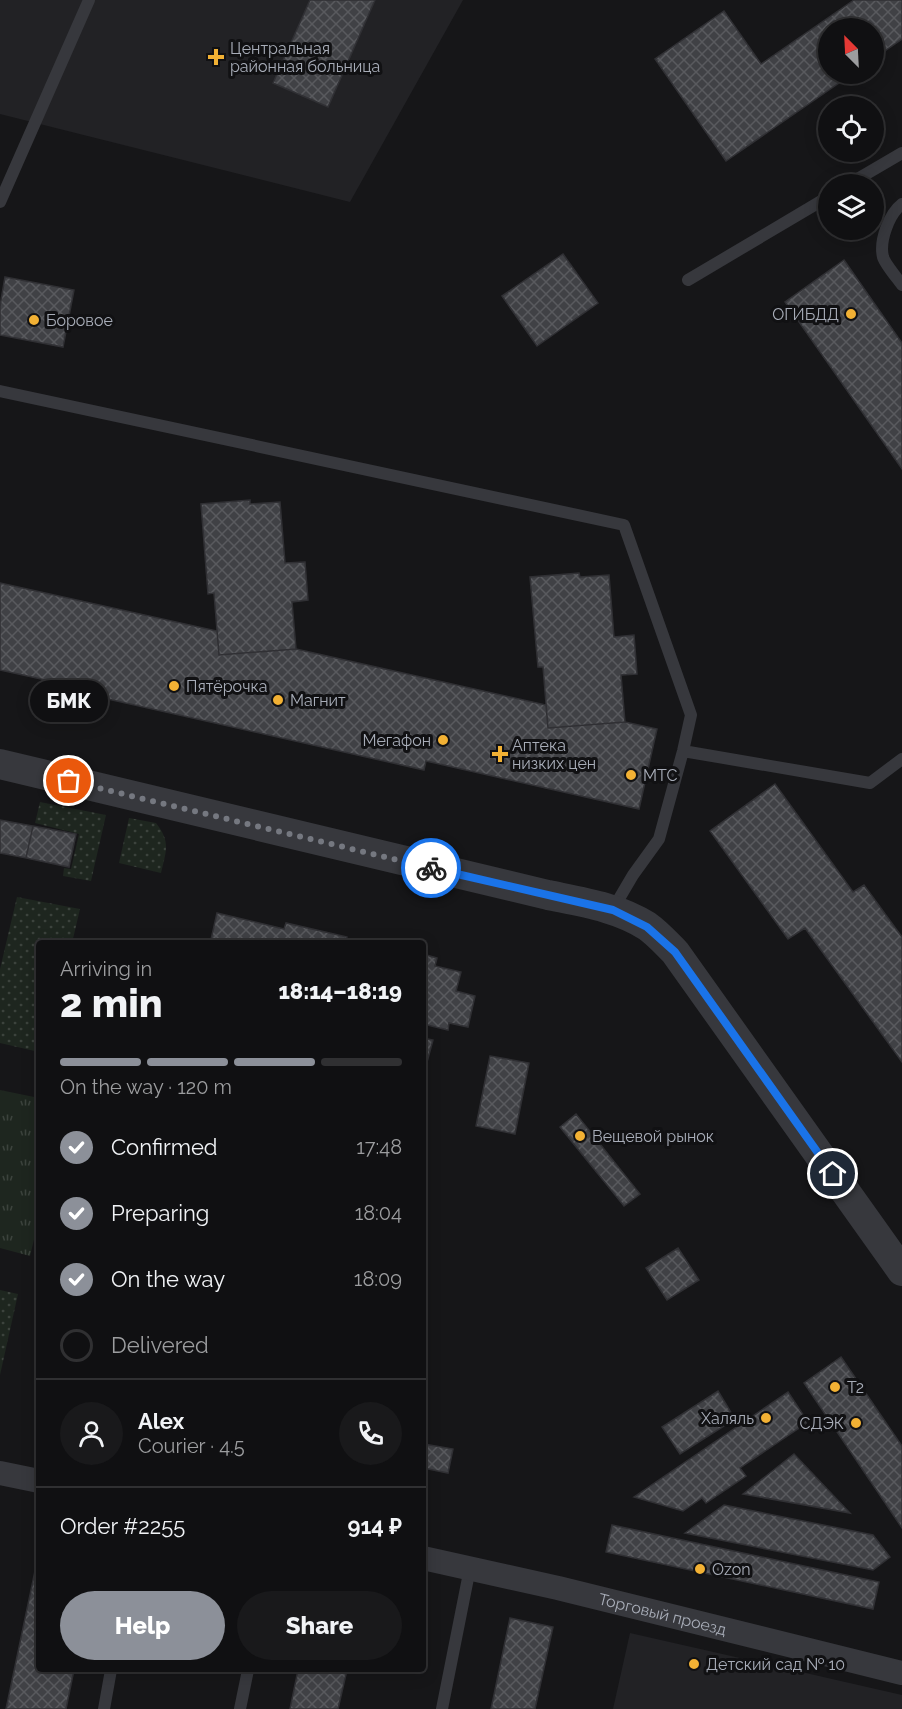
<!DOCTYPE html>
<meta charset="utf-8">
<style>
:root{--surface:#101012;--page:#19191b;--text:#f1f3f6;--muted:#9c9d9f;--line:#303032;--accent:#8c9099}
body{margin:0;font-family:Raleway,sans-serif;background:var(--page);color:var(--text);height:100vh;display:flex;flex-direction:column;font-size:22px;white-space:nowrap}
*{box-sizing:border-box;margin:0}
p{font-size:20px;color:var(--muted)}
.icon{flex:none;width:33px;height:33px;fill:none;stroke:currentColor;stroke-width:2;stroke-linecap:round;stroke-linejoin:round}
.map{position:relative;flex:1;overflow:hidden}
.sheet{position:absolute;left:36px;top:940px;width:390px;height:732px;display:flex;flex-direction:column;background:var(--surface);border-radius:6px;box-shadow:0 3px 15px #0003,0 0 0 2px var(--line)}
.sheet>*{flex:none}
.needle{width:39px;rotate:336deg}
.buttons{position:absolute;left:818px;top:18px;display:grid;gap:12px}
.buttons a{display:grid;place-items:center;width:66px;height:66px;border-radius:50%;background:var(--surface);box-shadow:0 3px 15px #0003,0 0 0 2px var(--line);font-size:30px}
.pin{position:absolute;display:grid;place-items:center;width:51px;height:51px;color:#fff;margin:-26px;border:3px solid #fff;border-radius:50%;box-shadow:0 2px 6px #0007}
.courier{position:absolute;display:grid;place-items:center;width:60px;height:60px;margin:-30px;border:4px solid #1a73e8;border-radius:50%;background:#fff;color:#222;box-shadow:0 2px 8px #0007}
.bubble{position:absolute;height:42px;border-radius:21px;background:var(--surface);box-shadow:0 3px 15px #0003,0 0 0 2px var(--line);font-size:20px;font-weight:800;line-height:42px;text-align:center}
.head em{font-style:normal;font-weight:800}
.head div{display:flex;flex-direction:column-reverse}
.head{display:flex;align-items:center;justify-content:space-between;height:102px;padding:0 24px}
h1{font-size:39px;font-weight:800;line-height:45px}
.bar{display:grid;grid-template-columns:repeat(4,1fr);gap:9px 6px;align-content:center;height:72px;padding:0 24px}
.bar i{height:8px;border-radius:4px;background:var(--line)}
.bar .active{background:var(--accent)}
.bar p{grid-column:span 4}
.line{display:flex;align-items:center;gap:15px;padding:0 24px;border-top:2px solid var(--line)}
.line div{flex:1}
.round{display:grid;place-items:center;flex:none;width:63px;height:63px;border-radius:32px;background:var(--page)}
ol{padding:0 24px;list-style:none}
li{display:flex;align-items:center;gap:18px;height:66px}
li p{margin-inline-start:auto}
li .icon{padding:6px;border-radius:50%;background:var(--accent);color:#fff;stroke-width:4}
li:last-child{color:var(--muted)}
li i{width:33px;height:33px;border:3px solid var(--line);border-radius:50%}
.action{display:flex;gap:12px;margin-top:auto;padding:12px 24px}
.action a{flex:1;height:69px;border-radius:36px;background:var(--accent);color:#fff;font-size:24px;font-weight:800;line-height:69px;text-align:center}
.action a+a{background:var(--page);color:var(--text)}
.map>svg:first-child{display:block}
.built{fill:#222225}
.grass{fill:url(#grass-dots)}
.park{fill:url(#park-tufts)}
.building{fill:url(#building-cross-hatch);stroke:#303034;stroke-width:1.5}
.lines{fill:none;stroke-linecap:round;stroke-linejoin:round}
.service{stroke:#37383d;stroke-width:12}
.minor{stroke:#37383d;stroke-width:24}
.tertiary{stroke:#37383d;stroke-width:30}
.done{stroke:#757880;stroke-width:6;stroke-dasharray:0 10.8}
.route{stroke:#1a73e8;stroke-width:8}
.poi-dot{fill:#f2b134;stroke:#111113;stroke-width:2}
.labels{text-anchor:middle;stroke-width:6;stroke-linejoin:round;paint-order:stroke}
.poi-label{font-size:16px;fill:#a8adb8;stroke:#111113;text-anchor:start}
.street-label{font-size:16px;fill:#a8adb8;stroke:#111113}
</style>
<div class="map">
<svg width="902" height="1709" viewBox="0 0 902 1709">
<defs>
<pattern id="grass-dots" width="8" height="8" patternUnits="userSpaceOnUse" patternTransform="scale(1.5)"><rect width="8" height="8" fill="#1e261f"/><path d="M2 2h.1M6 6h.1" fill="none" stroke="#3c433d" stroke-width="1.8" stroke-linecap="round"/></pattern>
<pattern id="park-tufts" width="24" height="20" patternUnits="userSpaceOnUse" patternTransform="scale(1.5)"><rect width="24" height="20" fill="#1e261f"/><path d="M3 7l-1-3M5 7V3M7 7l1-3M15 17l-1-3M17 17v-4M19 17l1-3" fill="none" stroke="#3c433d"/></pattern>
<pattern id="building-cross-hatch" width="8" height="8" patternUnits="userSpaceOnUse" patternTransform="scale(1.5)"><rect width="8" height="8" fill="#404145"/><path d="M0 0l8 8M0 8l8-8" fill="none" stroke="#595a5e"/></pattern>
</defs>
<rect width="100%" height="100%" fill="#161618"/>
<path class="built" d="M0,0h463l-113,202 -350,-88z
M630,1633l272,62v14h-289z"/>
<path class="grass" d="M40,802l66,13 -15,66 -28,-5 1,-8 7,1 8,-35 -44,-11z
M129,818l27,5c15,19 10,28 5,50l-42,-10z
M17,897l63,12 -8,34 -33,1v108l-39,-9v-74z
M0,1290l18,4 -18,81z"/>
<path class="park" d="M0,1090l39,8v121l-9,37 -30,-8z"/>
<path class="building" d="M310,0h65l-47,107 -55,-24z
M854,0h48v39l-29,20v-31h-45v46h24l-126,87 -71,-102 69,-48 37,53z
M563,254l35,49 -61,43 -35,-50z
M844,260l58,83v126l-117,-167z
M5,277l69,13 -11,57 -63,-12v-29z
M250,500v4l30,-2 5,61 20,-1 3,38 -16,2 4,47 -77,6 -5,-62 -6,1 -7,-90z
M579,573l1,4 29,-2 5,62 20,-2 3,39 -16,1 4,47 -77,6 -5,-61h-5l-8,-90z
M0,583l217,48 2,24 77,-6 250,56 2,23 77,-6 32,7 -18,80 -213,-48 -2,9 -361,-81 1,-5 -64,-14z
M775,784l78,108 11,-7 38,52v125l-97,-134 -17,11 -78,-108z
M0,820l33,6 -7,32 -26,-5z
M33,826l43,8 -7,33 -43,-9z
M217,913l67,16 2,-6 61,14 -2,7h-135z
M423,954l14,4 -2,8 26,6 -5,19 19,5 -7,31 -19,-4 -1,7 -25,-6z
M423,1038l10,2 -10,37z
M490,1056l39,7 -14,71 -39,-8z
M576,1114l64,80 -16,12 -64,-79z
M678,1248l21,32 -32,20 -21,-32z
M841,1357l61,89v82l-98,-145z
M718,1391l17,28 -55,35 -18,-27z
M788,1392l20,30 -68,46 6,8 -40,27 -4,-5 -19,13 -49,-14z
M424,1444l29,5 -5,24 -25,-5z
M794,1454l56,59 -107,-19z
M724,1505l149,30 17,22 -17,13 -188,-37z
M612,1525l267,57 -6,27 -267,-57z
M39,1552v118h35l-8,39h-60z
M510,1618l43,9 -18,82h-44z
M298,1670h49l-9,39h-48z"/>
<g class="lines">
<path class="service" d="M849,184l53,-31
M0,202l89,-202
M902,204c-13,10 -23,37 -19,53 2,7 14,21 19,28
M688,280l140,-83
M0,391l624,134 67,190 -8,36 -24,88 -26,36 -20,34
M683,751l187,32 32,-24
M104,1709l7,-39
M240,1709l8,-39
M442,1709l28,-141"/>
<g class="minor">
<path d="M0,1473l39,8"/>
<path id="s1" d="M423,1558l135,30 344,85"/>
</g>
<path class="tertiary" d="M0,764l548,131c34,7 69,12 99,31 10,7 19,17 28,26l227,319"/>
</g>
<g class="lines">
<path class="done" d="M69,781l362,87"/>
<path class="route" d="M431,868l182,42 34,17 28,25 158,222"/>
</g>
<g class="poi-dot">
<path d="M213 48h6v6h6v6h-6v6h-6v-6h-6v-6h6z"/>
<circle cx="851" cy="314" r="6"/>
<circle cx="34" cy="320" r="6"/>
<circle cx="174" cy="686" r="6"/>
<circle cx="278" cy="700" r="6"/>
<circle cx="443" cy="740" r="6"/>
<path d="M497 745h6v6h6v6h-6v6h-6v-6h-6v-6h6z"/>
<circle cx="631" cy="775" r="6"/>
<circle cx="580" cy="1136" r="6"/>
<circle cx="835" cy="1387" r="6"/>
<circle cx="766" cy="1418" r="6"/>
<circle cx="856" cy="1423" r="6"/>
<circle cx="700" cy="1569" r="6"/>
<circle cx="694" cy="1664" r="6"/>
</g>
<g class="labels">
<g class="poi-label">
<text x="230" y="54">Центральная<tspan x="230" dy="18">районная больница</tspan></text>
<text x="839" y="320" text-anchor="end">ОГИБДД</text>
<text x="46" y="326">Боровое</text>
<text x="186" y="692">Пятёрочка</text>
<text x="290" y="706">Магнит</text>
<text x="431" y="746" text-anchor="end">Мегафон</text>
<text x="512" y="751">Аптека<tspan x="512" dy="18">низких цен</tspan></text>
<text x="643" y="781">МТС</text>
<text x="592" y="1142">Вещевой рынок</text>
<text x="847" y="1393">T2</text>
<text x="754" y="1424" text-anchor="end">Халяль</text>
<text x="844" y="1429" text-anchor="end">СДЭК</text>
<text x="712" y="1575">Ozon</text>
<text x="706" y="1670">Детский сад № 10</text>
</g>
<g class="street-label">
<text dy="6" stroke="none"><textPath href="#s1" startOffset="246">Торговый проезд</textPath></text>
</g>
</g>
</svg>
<div class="buttons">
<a><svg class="needle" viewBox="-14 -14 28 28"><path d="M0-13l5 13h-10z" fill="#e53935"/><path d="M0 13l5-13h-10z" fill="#9c9d9f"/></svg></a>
<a><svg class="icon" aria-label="locate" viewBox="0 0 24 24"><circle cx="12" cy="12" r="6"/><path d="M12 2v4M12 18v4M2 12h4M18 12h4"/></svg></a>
<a><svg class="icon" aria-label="layers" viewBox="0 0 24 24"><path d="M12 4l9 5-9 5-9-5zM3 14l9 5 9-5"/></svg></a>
</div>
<div class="pin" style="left:69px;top:781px;background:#ea580c"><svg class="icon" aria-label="bag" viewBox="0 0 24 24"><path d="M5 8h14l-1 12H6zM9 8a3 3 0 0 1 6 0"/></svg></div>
<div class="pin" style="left:833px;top:1174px;background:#1f2937"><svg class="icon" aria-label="home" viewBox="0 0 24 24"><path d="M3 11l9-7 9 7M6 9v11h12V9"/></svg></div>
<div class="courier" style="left:431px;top:868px"><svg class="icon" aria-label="bike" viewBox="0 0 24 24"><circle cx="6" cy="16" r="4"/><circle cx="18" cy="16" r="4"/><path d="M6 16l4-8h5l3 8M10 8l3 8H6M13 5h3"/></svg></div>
<div class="bubble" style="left:30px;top:680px;width:78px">БМК</div>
<section class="sheet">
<div class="head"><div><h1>2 min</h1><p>Arriving in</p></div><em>18:14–18:19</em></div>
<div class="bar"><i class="active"></i><i class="active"></i><i class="active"></i><i></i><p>On the way · 120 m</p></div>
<ol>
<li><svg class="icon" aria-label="check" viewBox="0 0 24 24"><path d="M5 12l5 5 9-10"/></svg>Confirmed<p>17:48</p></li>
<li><svg class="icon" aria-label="check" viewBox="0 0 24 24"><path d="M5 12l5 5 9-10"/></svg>Preparing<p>18:04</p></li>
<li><svg class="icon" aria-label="check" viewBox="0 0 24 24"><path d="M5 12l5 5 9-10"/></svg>On the way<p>18:09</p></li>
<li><i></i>Delivered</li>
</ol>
<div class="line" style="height:108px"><a class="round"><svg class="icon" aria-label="person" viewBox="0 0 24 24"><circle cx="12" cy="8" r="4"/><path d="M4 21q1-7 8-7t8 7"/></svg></a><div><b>Alex</b><p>Courier · 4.5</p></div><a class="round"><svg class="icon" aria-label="phone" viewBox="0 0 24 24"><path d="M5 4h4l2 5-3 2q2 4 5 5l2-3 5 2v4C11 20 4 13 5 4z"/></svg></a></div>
<div class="line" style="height:78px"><div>Order #2255</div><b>914 ₽</b></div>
<div class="action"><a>Help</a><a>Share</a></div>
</section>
</div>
